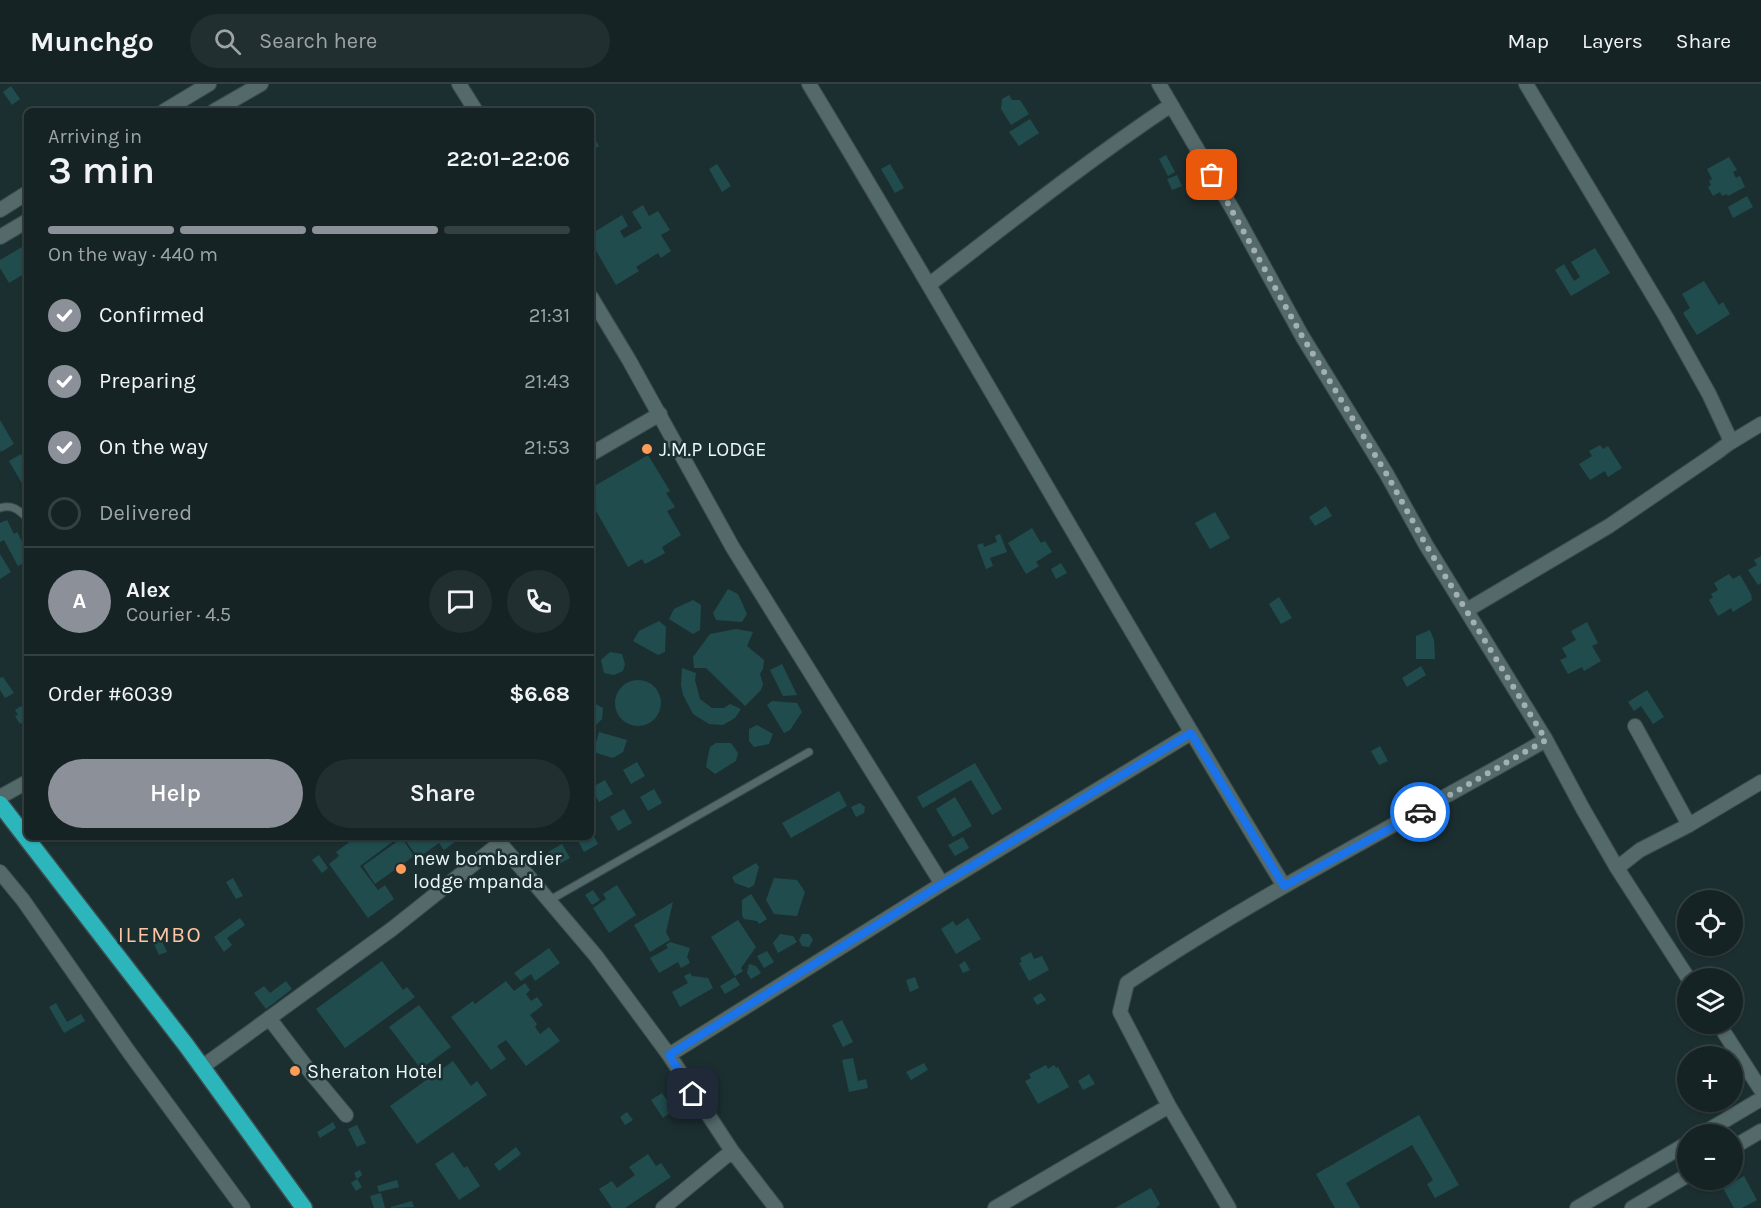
<!DOCTYPE html>
<meta charset="utf-8">
<style>
:root{--surface:#152324;--page:#222f31;--text:#f1f3f6;--muted:#9da4a6;--line:#344041;--accent:#8c9099}
body{margin:0;font-family:Karla,sans-serif;background:var(--page);color:var(--text);height:100vh;display:flex;flex-direction:column;font-size:22px;white-space:nowrap}
*{box-sizing:border-box;margin:0}
p{font-size:20px;color:var(--muted)}
.icon{flex:none;width:33px;height:33px;fill:none;stroke:currentColor;stroke-width:2;stroke-linecap:round;stroke-linejoin:round}
.map{position:relative;flex:1;overflow:hidden}
.sheet{position:absolute;left:24px;top:24px;width:570px;height:732px;display:flex;flex-direction:column;background:var(--surface);border-radius:9px;box-shadow:0 2px 4px #0004,0 0 0 2px var(--line)}
.sheet>*{flex:none}
.tools{position:absolute;left:1677px;top:806px;display:grid;gap:12px}
.tools a{display:grid;place-items:center;width:66px;height:66px;border-radius:50%;background:var(--surface);box-shadow:0 2px 4px #0004,0 0 0 2px var(--line);font-size:30px}
.pin{position:absolute;display:grid;place-items:center;width:51px;height:51px;color:#fff;margin:-26px;border-radius:12px;box-shadow:0 3px 9px #0006}
.courier{position:absolute;display:grid;place-items:center;width:60px;height:60px;margin:-30px;border:4px solid #1a73e8;border-radius:50%;background:#fff;color:#222;box-shadow:0 2px 8px #0007}
.head em{font-style:normal;font-weight:600}
.head div{display:flex;flex-direction:column-reverse}
.head{display:flex;align-items:center;justify-content:space-between;height:102px;padding:0 24px}
h1{font-size:39px;font-weight:600;line-height:45px}
.bar{display:grid;grid-template-columns:repeat(4,1fr);gap:9px 6px;align-content:center;height:72px;padding:0 24px}
.bar i{height:8px;border-radius:4px;background:var(--line)}
.bar .selected{background:var(--accent)}
.bar p{grid-column:span 4}
.line{display:flex;align-items:center;gap:15px;padding:0 24px;border-top:2px solid var(--line)}
.line div{flex:1}
.round{display:grid;place-items:center;flex:none;width:63px;height:63px;border-radius:32px;background:var(--page)}
ol{padding:0 24px;list-style:none}
li{display:flex;align-items:center;gap:18px;height:66px}
li p{margin-inline-start:auto}
li .icon{padding:6px;border-radius:50%;background:var(--accent);color:#fff;stroke-width:4}
li:last-child{color:var(--muted)}
li i{width:33px;height:33px;border:3px solid var(--line);border-radius:50%}
.primary-button{display:flex;gap:12px;margin-top:auto;padding:12px 24px}
.primary-button a{flex:1;height:69px;border-radius:36px;background:var(--accent);color:#fff;font-size:24px;font-weight:600;line-height:69px;text-align:center}
.primary-button a+a{background:var(--page);color:var(--text)}
header{display:flex;align-items:center;gap:36px;box-sizing:border-box;height:84px;padding:0 30px;background:var(--surface);border-bottom:2px solid var(--line)}
header strong{font-size:28px}
nav{display:flex;gap:33px;margin-inline-start:auto;font-size:21px}
.search{width:420px;height:54px;background:var(--page);display:flex;align-items:center;gap:15px;box-sizing:border-box;padding:0 21px;border-radius:33px;color:var(--muted);font-size:22px}
.map>svg:first-child{display:block}
.building{fill:#204c4e}
.lines{fill:none;stroke-linecap:round;stroke-linejoin:round}
.service-casing{stroke:#3c4d4e;stroke-width:9}
.minor-casing{stroke:#3c4d4e;stroke-width:16}
.trunk-casing{stroke:#3c4d4e;stroke-width:19}
.service{stroke:#54696a;stroke-width:7}
.minor{stroke:#54696a;stroke-width:14}
.trunk{stroke:#2cb6bc;stroke-width:16}
.done{stroke:#a2b0b1;stroke-width:6;stroke-dasharray:0 10.8}
.route{stroke:#1a73e8;stroke-width:8}
.poi-dot{fill:#fe9c58;stroke:#1c2f30;stroke-width:2}
.labels{text-anchor:middle;stroke-width:5;stroke-linejoin:round;paint-order:stroke}
.poi-label{font-size:20px;fill:#eaf6f7;stroke:#1c2f30;text-anchor:start}
.quarter-label{font-size:22px;letter-spacing:1.5px;fill:#fec5a2;stroke:#1c2f30}
</style>
<header>
<strong>Munchgo</strong>
<div class="search"><svg class="icon" aria-label="search" viewBox="0 0 24 24"><circle cx="10" cy="10" r="6"/><path d="M15 15l6 6"/></svg>Search here</div>
<nav><a>Map</a><a>Layers</a><a>Share</a></nav>
</header>
<div class="map">
<svg width="1761" height="1124" viewBox="0 0 1761 1124">
<rect width="100%" height="100%" fill="#1c2f30"/>
<path class="building" d="M11,2l9,13 -8,6 -9,-13z
M1009,11l3,5h8l9,14 -18,11 -10,-16 1,-10z
M1030,35l9,14 -20,13 -10,-14z
M591,48l8,14 -8,5z
M1166,71l9,17 -7,4 -9,-17z
M1729,73l8,13 -4,2 3,6 4,-2 5,11 -17,9 -1,-2 -5,2 -2,-4 -7,4 -5,-9 3,-2 -2,-4 3,-2 -5,-10z
M717,80l14,22 -9,6 -13,-23z
M890,80l14,24 -9,5 -14,-24z
M1177,91l5,11 -10,4 -5,-11z
M1747,112l6,11 -20,11 -5,-11z
M643,121l6,11 9,-5 12,19 -9,5 10,16 -10,7 -3,-5 -22,14 3,4 -23,14 -25,-43v-8l31,-19 6,11 -8,5 4,7 18,-10 -10,-16z
M27,160v28l-18,11 -9,-15v-8z
M1595,164l15,25 -39,23 -16,-26 9,-6 10,17 6,-4 -9,-15z
M1704,197l15,24 4,-3 7,12 -33,21 -14,-22 7,-5 -8,-14z
M0,336l14,24 -13,8 -1,-2z
M1600,361l3,4 5,-3 14,22 -14,9 -3,-6 -15,9 -11,-16 13,-8 -3,-5z
M21,370l6,10v28l-18,-31z
M648,371l22,36 -4,2 9,14 -8,4 14,24 -19,12 3,6 -20,11 -3,-5 -14,8 -37,-65v-14z
M1326,422l6,10 -17,10 -6,-9z
M1215,428l15,26 -20,11 -15,-26z
M7,436l7,14 3,-2 10,19v10l-9,5 -14,-26 -4,2v-19z
M1032,444l9,15 4,-2 7,11 -16,10 3,4 -13,8 -18,-31z
M1000,450l7,18 -17,6 3,8 -7,3 -9,-24 6,-2 1,4 13,-5 -2,-6z
M0,470l11,18 -11,7z
M1761,472v27l-3,2 -10,-15 9,-5 -3,-5z
M1061,479l6,10 -11,6 -5,-10z
M1729,490l4,5 7,-4 11,19 1,6 -19,12 -2,-4 -13,8 -9,-16 4,-3 -2,-3 7,-4 -4,-7z
M728,505l10,5 9,20 -5,8 -26,-2 -3,-7z
M1279,513l13,21 -11,6 -12,-20z
M693,516l8,5 -1,25 -7,4 -24,-15 5,-10z
M659,537l7,6 -1,25 -7,3 -25,-14 6,-10z
M1587,538l11,21 -6,3 9,15 -17,10 -2,-4 -14,7 -8,-14 7,-3 -5,-9 14,-8 -5,-9z
M736,545l17,3 -6,14 17,14 -1,9 -3,5 3,10 -2,6 -16,16 -39,-38h-12l-1,-11 17,-23z
M1430,546l4,10 1,19h-19v-23z
M610,568l12,2 3,10 -2,7 -9,4 -10,-2 -3,-13z
M782,580l15,31 -14,1 -13,-26z
M1421,582l5,9 -19,12 -5,-9z
M682,584l14,5 -1,7 5,19 12,9h12l6,-4 11,5 -6,9 -12,7 -14,-1 -16,-10 -10,-19 -2,-10z
M3,593l11,16 -9,5 -5,-8v-12z
M615 619a23 23 0 1 1 46 0a23 23 0 1 1-46 0Z
M1647,606l17,27 -11,7 -12,-18 -7,5 -6,-9z
M772,617l25,2 5,9 -12,18 -6,3 -17,-28z
M592,618l11,6 -1,11 -7,7 -4,-2z
M21,622l6,8v5l-7,5 -5,-8 3,-1 -3,-5z
M757,641l16,9 -4,10 -15,3 -5,-6v-12z
M599,648l28,8 -4,12 -10,6 -20,-6z
M716,659h15l7,10 -2,8 -21,13 -9,-7 4,-20z
M1380,662l8,15 -9,4 -8,-14z
M637,678l8,14 -14,8 -8,-14z
M975,679l27,46 -10,6 -21,-35 -48,28 -6,-11z
M605,696l8,14 -14,8 -8,-14z
M654,705l8,14 -14,8 -8,-14z
M839,707l8,15 -56,32 -9,-15z
M955,713l17,29 -19,11 -17,-28z
M860,719l5,4 -1,6 -8,4 -5,-10z
M624,725l8,14 -14,8 -8,-14z
M591,747l7,13 -14,8 -8,-15h15z
M356,753h43l-39,29 18,24 7,-5 9,14 -26,19 -39,-54 10,-8 -3,-4z
M403,753h56v2l-15,11 -5,-7 -21,15z
M963,753l6,11 -14,8 -7,-11z
M402,754l12,18 -39,28 -12,-18z
M562,760l8,14 -14,8 -8,-14z
M319,771l9,13 -6,5 -10,-13z
M756,779l3,4 -5,18 -5,3 -14,-5 -3,-6z
M233,794l10,18 -7,3 -10,-17z
M774,794l23,2 8,12 -8,24 -23,-2 -8,-14z
M617,801l19,30 -27,18 -16,-25 13,-9 -3,-5z
M593,806l7,10 -8,5 -7,-10z
M751,810l16,25 -8,5 -2,-3 -13,-2 -2,-4v-15z
M673,818l-7,30 4,8 -20,12 -16,-27z
M240,834l5,7 -18,13 5,7 -8,7 -10,-15z
M968,834l13,21 -25,15 -15,-25 12,-8 3,5z
M738,836l18,27 -15,21 2,3 -8,5 -24,-39z
M780,850l13,2 4,6 -19,11 -5,-10z
M802,850h7l4,6 -4,7 -7,-1 -3,-6z
M161,855l6,13 -8,3 -6,-13z
M670,858l20,6 -3,9 3,6 -9,5 -3,-6 -19,11 -9,-15 18,-10 -2,-3z
M549,864l11,15 -25,18 -4,-7 -10,7 -7,-8z
M767,867l7,11 -10,6 -7,-12z
M1031,868l3,7 8,-3 7,14 -20,11 -10,-18 3,-1 -2,-4z
M382,877l21,29 4,-3 8,10 -70,51 -29,-39z
M965,877l5,9 -7,3 -4,-8z
M749,880l7,2 5,7 -10,6 -4,-6z
M690,889l2,3 16,2 5,10 -33,19 -8,-15 16,-9 -4,-7z
M735,893l5,8 -15,9 -5,-8z
M915,893l4,11 -9,4 -4,-12z
M286,897l6,8 -26,20 -12,-16 10,-7 6,7z
M506,897l8,10 11,-8 5,7 -4,4 5,7 6,-4 6,8 -13,10 7,9 -2,3 5,7 9,-7 11,14 -34,25 -20,-26 -9,6 9,13 -15,11 -40,-53 22,-16 2,3z
M1041,909l5,7 -9,5 -4,-7z
M56,919l11,19 14,-8 4,7 -21,12 -15,-26z
M419,921l32,42 -30,22 -32,-42z
M842,936l11,22 -10,5 -11,-22z
M853,974l5,23 8,-2 2,9 -19,4 -7,-32z
M453,977l18,25 6,-5 10,14 -70,49 -27,-38z
M924,979l4,7 -17,10 -5,-8z
M1046,981l2,4 6,-4 2,3 2,-1 11,20 -31,17 -13,-23 6,-3 -2,-4z
M1089,990l6,10 -12,6 -5,-9z
M662,1009l12,17 -11,8 -12,-18z
M627,1028l6,8 -8,5 -5,-8z
M1419,1031l40,70 -24,13 -8,-14 6,-4 -21,-35 -66,38 14,25h-25l-19,-34z
M333,1038l3,6 -16,10 -3,-6z
M357,1041l9,18 -9,4 -9,-18z
M516,1063l5,7 -22,17 -5,-7z
M453,1068l11,16 3,-2 13,20 -21,14 -24,-36z
M648,1070l8,12 5,-3 10,14 -46,31h-13l-13,-19 13,-8 5,7 18,-13 -6,-8z
M360,1086l2,5 -5,4 5,8 -6,4 -5,-8 6,-4 -3,-6z
M1744,1092l13,24 -15,8h-8l-11,-20z
M397,1096l2,7 -20,5 -2,-6z
M1151,1104l9,16 -4,4h-41z
M381,1109l4,15h-11l-4,-12z
M412,1117l2,6 -23,1v-1z"/>
<g class="lines">
<g class="service-casing">
<path id="service" d="M0,424c12,-4 19,2 27,10
M550,816l259,-148"/>
</g>
<g class="minor-casing">
<path id="minor" d="M459,0l17,27
M809,0c161,266 313,537 475,802
M1159,0l74,126 69,126 84,137 40,72 120,195 37,69 34,59 71,110
M164,27l45,-27
M214,27l47,-27
M0,126l27,-17
M0,153l27,-16
M930,200c79,-61 157,-123 241,-179
M591,213l38,63 104,188 209,336
M1728,360l33,-20
M591,370l69,-40
M1467,526l142,-84 107,-73 12,-9 2,-5 -21,-45 -43,-77 -140,-233
M1635,642l54,99
M0,713l27,-15
M495,753l101,119 73,99 63,96 44,57
M1617,784l23,-18 49,-25 72,-43
M0,788l23,28 106,152 114,156
M269,934l42,55 35,42
M1718,939l43,67
M669,971l273,-171 249,-151
M202,983l190,-138 108,-86
M1702,1050l59,-35
M1732,1064l29,-17
M663,1124l69,-57
M995,1124l174,-102
M1229,1124l-60,-102 -49,-94 7,-29c134,-90 279,-163 419,-243
M1577,1124l111,-65
M1632,1124l56,-33"/>
</g>
<g class="trunk-casing">
<path id="trunk" d="M0,720l186,241 118,163"/>
</g>
<use href="#service" class="service"/>
<use href="#minor" class="minor"/>
<use href="#trunk" class="trunk"/>
</g>
<g class="lines">
<path class="done" d="M1212,91l90,161 84,137 40,72 120,195 -126,72"/>
<path class="route" d="M693,1010l-24,-39 273,-171 249,-151 93,153 136,-74"/>
</g>
<g class="poi-dot">
<circle cx="647" cy="365" r="6"/>
<circle cx="401" cy="785" r="6"/>
<circle cx="295" cy="987" r="6"/>
</g>
<g class="labels">
<g class="poi-label">
<text x="659" y="372">J.M.P LODGE</text>
<text x="413" y="781">new bombardier<tspan x="413" dy="23">lodge mpanda</tspan></text>
<text x="307" y="994">Sheraton Hotel</text>
</g>
<g class="quarter-label">
<text x="160" y="858">ILEMBO</text>
</g>
</g>
</svg>
<div class="tools">
<a><svg class="icon" aria-label="locate" viewBox="0 0 24 24"><circle cx="12" cy="12" r="6"/><path d="M12 2v4M12 18v4M2 12h4M18 12h4"/></svg></a>
<a><svg class="icon" aria-label="layers" viewBox="0 0 24 24"><path d="M12 4l9 5-9 5-9-5zM3 14l9 5 9-5"/></svg></a>
<a>+</a>
<a>−</a>
</div>
<div class="pin" style="left:1212px;top:91px;background:#ea580c"><svg class="icon" aria-label="bag" viewBox="0 0 24 24"><path d="M5 8h14l-1 12H6zM9 8a3 3 0 0 1 6 0"/></svg></div>
<div class="pin" style="left:693px;top:1010px;background:#1f2937"><svg class="icon" aria-label="home" viewBox="0 0 24 24"><path d="M3 11l9-7 9 7M6 9v11h12V9"/></svg></div>
<div class="courier" style="left:1420px;top:728px"><svg class="icon" aria-label="car" viewBox="0 0 24 24"><path d="M5 17H2v-5l4-1 3-4h7l3 4 3 1v5h-3M9 17h6M6 11h13"/><circle cx="7" cy="17" r="2"/><circle cx="17" cy="17" r="2"/></svg></div>
<section class="sheet">
<div class="head"><div><h1>3 min</h1><p>Arriving in</p></div><em>22:01–22:06</em></div>
<div class="bar"><i class="selected"></i><i class="selected"></i><i class="selected"></i><i></i><p>On the way · 440 m</p></div>
<ol>
<li><svg class="icon" aria-label="check" viewBox="0 0 24 24"><path d="M5 12l5 5 9-10"/></svg>Confirmed<p>21:31</p></li>
<li><svg class="icon" aria-label="check" viewBox="0 0 24 24"><path d="M5 12l5 5 9-10"/></svg>Preparing<p>21:43</p></li>
<li><svg class="icon" aria-label="check" viewBox="0 0 24 24"><path d="M5 12l5 5 9-10"/></svg>On the way<p>21:53</p></li>
<li><i></i>Delivered</li>
</ol>
<div class="line" style="height:108px"><b class="round" style="background:var(--accent);color:#fff">A</b><div><b>Alex</b><p>Courier · 4.5</p></div><a class="round"><svg class="icon" aria-label="chat" viewBox="0 0 24 24"><path d="M4 5h16v11H9l-5 4z"/></svg></a><a class="round"><svg class="icon" aria-label="phone" viewBox="0 0 24 24"><path d="M5 4h4l2 5-3 2q2 4 5 5l2-3 5 2v4C11 20 4 13 5 4z"/></svg></a></div>
<div class="line" style="height:78px"><div>Order #6039</div><b>$6.68</b></div>
<div class="primary-button"><a>Help</a><a>Share</a></div>
</section>
</div>
